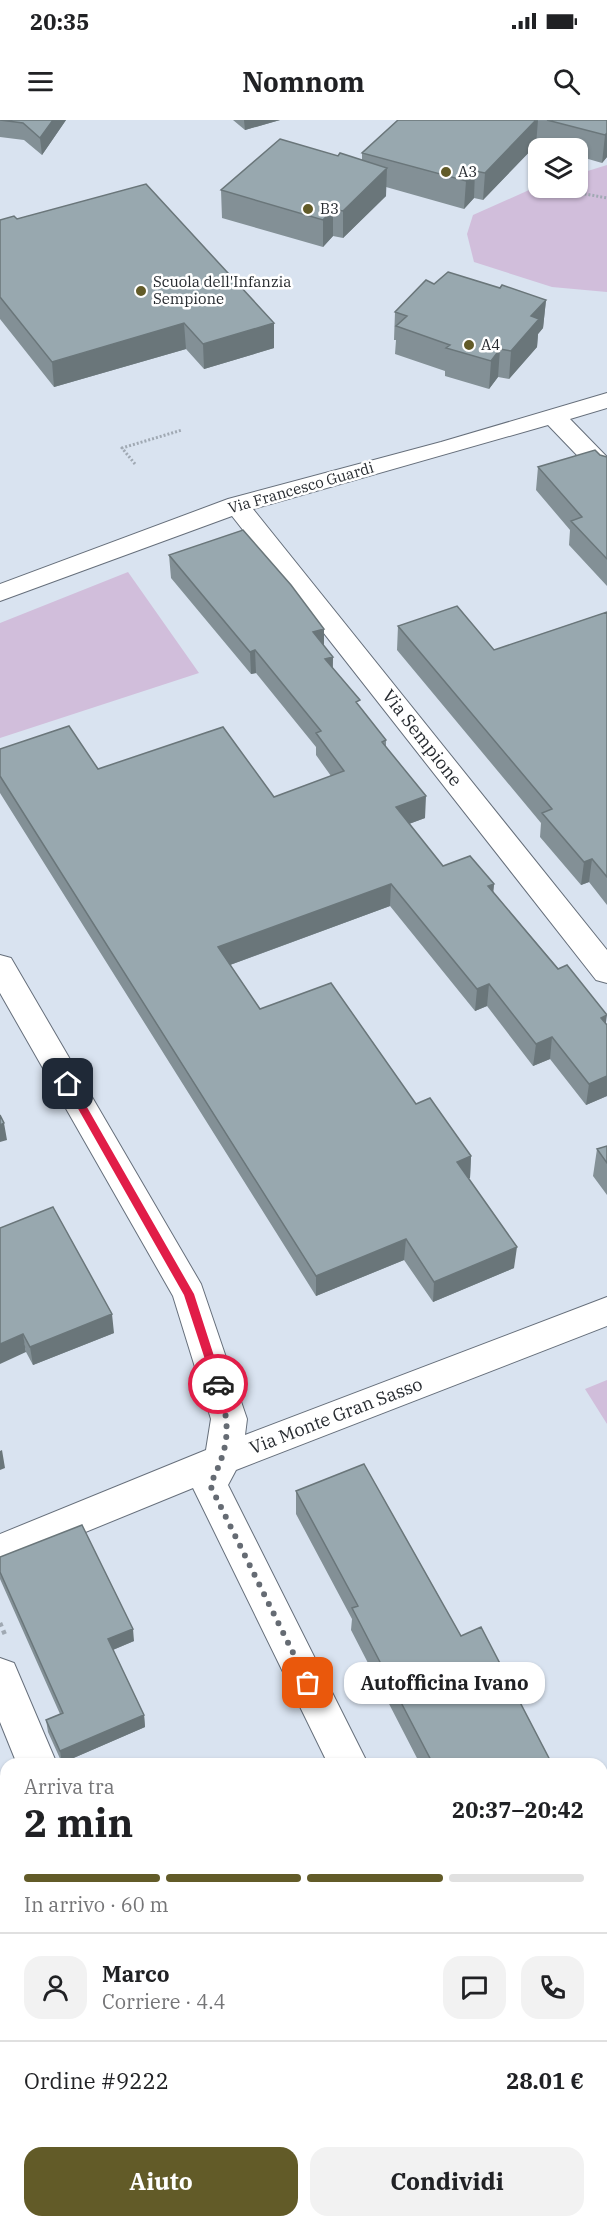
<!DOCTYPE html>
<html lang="it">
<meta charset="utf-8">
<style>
:root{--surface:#fff;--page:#f2f2f2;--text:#202124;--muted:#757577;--line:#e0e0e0;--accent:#625b28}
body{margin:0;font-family:"IBM Plex Serif",serif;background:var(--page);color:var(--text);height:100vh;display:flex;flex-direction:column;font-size:22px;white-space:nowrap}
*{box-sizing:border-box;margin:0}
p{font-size:20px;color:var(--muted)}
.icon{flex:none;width:33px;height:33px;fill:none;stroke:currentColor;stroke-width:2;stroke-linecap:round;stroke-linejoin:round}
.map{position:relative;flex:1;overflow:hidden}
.sheet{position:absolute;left:0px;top:1638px;width:608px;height:470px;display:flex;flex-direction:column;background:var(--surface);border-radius:18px 18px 0 0;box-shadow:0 2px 4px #0004}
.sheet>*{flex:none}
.tools{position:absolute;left:528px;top:18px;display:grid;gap:12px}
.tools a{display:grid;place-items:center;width:60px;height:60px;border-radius:12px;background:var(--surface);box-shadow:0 2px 4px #0004;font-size:30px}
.pin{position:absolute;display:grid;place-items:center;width:51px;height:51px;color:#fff;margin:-26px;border-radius:12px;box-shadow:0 3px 9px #0006}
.courier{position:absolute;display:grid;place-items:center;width:60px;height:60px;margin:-30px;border:4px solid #e11d48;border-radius:50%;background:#fff;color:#222;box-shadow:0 2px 8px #0007}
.bubble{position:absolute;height:42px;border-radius:18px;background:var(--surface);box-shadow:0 2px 4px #0004;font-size:20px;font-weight:800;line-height:42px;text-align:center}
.summary em{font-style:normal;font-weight:800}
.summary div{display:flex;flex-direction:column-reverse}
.summary{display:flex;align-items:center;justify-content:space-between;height:102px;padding:0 24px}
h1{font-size:39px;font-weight:800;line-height:45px}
.bar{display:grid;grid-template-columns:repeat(4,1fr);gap:9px 6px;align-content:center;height:72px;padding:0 24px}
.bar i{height:8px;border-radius:4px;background:var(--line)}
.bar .active{background:var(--accent)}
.bar p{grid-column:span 4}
.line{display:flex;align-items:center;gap:15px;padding:0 24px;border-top:2px solid var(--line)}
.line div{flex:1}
.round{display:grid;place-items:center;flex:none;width:63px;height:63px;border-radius:18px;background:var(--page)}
.action{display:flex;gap:12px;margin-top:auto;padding:12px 24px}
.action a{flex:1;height:69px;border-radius:18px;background:var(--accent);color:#fff;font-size:24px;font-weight:800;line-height:69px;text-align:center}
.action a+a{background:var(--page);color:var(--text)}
.status{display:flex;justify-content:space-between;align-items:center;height:42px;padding:0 30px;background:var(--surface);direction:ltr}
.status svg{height:16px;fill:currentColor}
header{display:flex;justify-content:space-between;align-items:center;height:78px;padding:0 24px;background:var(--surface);font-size:27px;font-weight:800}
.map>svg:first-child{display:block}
.green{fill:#d1bedb}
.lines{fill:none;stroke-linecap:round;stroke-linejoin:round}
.minor-casing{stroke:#666f7b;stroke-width:2}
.path-far1{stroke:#a0a9b3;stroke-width:3;stroke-dasharray:2 2;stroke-linecap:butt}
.path{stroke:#a0a9b3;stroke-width:4.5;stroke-dasharray:4 4;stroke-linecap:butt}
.minor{fill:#fff;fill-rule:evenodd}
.wall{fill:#839096}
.shaded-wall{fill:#6a767a}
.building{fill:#98a8af;stroke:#6a767a;stroke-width:1.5}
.route{fill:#e11d48}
.done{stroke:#656b73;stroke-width:6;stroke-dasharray:0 10.8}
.poi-dot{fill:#625b28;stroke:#fff;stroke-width:2}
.labels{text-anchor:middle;stroke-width:5;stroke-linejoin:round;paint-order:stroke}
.far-poi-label{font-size:15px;fill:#272b30;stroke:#fff;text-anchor:start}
.far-street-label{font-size:15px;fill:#272b30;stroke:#fff}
.street-label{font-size:18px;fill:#272b30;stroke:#fff}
</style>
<div class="status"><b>20:35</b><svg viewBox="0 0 49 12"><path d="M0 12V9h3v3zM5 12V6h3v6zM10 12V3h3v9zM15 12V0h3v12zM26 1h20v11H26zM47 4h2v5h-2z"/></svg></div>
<header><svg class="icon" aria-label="menu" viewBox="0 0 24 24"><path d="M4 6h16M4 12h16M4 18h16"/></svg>Nomnom<svg class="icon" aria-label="search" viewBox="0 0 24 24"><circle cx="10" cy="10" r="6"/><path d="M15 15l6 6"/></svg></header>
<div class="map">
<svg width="607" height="2107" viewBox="0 0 607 2107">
<rect width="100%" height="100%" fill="#d9e3f0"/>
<path class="green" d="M607,45v127l-55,-5 -78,-25 -7,-28 6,-19 65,-29 40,2v-14z
M128,452l71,101 -199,65v-115z
M607,1260v44l-22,-35z"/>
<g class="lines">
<g class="minor-casing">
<path id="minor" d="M607,273v15l-37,11 37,38v23l-9,-3 -50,-52 -295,84 354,441v33l-11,-3 -364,-464 -232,85v-17l228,-85 213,-57z
M0,835l11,3 190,326 46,135 -2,16 362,-138v29l-371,144 -8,15 140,279h-40l-135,-276 -193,79v-33l206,-84 5,-31 -38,-123 -173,-303z
M0,1538l14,5 43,101h-40l-17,-42z
M209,2102h44l2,5h-44z
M555,2102h45l2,5h-45z"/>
</g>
<path class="path-far1" d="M553,68l54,10
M135,344l-13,-16 60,-18"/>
<path class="path" d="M0,1503l6,14"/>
<use href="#minor" class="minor"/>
</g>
<path class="wall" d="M0,0h66l-24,35 -18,-15 -24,-3z
M233,0h47l-35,10z
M398,0h209v37l-5,6 -24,-7v-8h-28l-14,-3 -53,55 -9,-2 -10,11 -78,-22v9l-43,42 -10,-2 -10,11 -101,-29 -1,-28 117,-34 24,4v-7z
M17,99l257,104v25l-70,21 -18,-20 -132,38 -54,-68v-99z
M434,164l66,4 46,12 -3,28 -5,6 -1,13 -28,32 -11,-2 -9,12 -44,-13v-5l-50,-17 1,-14h-2l1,-28z
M600,335l7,2v129l-38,-41 1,-15 -34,-40 2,-23z
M169,435l155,74v17l9,11v11l26,38 27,34v7l39,71 -16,6 34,42 51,18 -1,8 114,133v71l-21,9 -36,-46 -17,7 -46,-60 -12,5 -85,-105 -160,59 30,44 156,95 55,52 -1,22h-2l46,90 -81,34 -29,-42 -88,36 -316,-503v-44l98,20 176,28 57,-21 -15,-21v-8l-60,-74 -5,1 -80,-96z
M607,492v293l-18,-23 -8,3 -41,-48 1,-14 -144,-173 1,-24 96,24z
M607,1026v49l-14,-19 4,-27z
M0,1108l114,105 -81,32 -7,-13z
M296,1371l165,145 91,128h-132l-69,-134 1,-11 -56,-105z
M0,1437l134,84 -21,9 31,65 1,12 -83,36 -14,-31 -2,-12 14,-6 -60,-135z
M607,1852v153l-5,-11v-140z
M272,2102h64l-11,5h-51z
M407,2102h62l2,5h-61z"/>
<path class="shaded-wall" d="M53,0h13l-24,35 -2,-17z
M244,0h36l-35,10z
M536,0h2l-2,25 -53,55 2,-27z
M607,13v24l-5,6 3,-28z
M387,48l-1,28 -43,42v-27z
M475,51l-1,27 -10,11 2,-28z
M333,89v27l-10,11v-27z
M546,180l-3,28 -5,6 -1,13 -28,32 2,-28 20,-35z
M184,203l2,26 -132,38 -2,-25z
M274,203v25l-70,21 -1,-25z
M500,229l-2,28 -9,12 2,-28z
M324,509v22l-11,-19z
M255,530l1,23 -5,1 -1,-22z
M333,537l-1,22 -7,-20z
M426,676l-1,22 -30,11 1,-22z
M592,739l-3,23 -8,3 3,-23z
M391,764l-1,22 -171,63 -1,-22z
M494,764l-2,22 -4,-20z
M489,864l-2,22 -12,5 2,-22z
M607,895l-3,22 -3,-19z
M552,917l-2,22 -17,7 3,-22z
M607,956v20l-21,9 3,-21z
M4,1003l3,17 -7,2v-17z
M471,1036l-1,22 -15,5 2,-21z
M406,1119l-2,21 -88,36v-20z
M517,1127l-3,21 -81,34 1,-20z
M112,1194l2,19 -81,32 -3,-18z
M23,1214l3,18 -26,12v-20z
M2,1330l3,18 -5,2v-19z
M133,1509l1,12 -24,10 -2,-12z
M144,1595l1,12 -83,36 -2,-12z
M607,1777v17l-5,2v-16z
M311,2102h25l-11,5h-25z"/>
<path class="building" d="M0,0h53l-13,18 -17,-15z
M398,0h138l-51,53 -10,-2 -9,10 -104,-28z
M547,0h60v13l-2,2z
M280,19l58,17 2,-3 47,15 -44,43 -10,-2 -10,11 -102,-30z
M146,64l128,139 -71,21 -19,-21 -132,39 -52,-65v-77l14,-4 3,3z
M448,152l52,16 2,-3 44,15 -15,16 8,3 -28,32 -11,-2 -9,12 -45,-13 4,-3 -54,-19 11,-10 -12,-4 31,-32 8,4z
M595,330l5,5 7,2v102l-36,-38 11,-4 -44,-50z
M243,410l48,55 33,44 -11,3 20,25 -8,2 35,41 -4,2 30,38 -4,2 44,54 -30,11 47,59 27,-10 24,28 -6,2 70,83 9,-4 40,50 -6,3 6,7v51l-18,8 -37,-47 -16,7 -47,-60 -12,5 -86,-105 -173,63 42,62 71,-26 85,121 14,-6 41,58 -14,6 60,85 -83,35 -28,-43 -90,37 -316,-500v-27l69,-23 29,43 125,-42 51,70 70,-26 -28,-38 5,-2 -66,-81 -5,2 -81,-97z
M457,486l37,44 113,-38v265l-15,-18 -8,3 -42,-49 10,-4 -154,-183z
M0,995l4,8 -4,2z
M607,1026v17l-10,-14z
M53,1087l59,107 -82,33 -7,-13 -23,10v-116z
M364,1344l97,172 20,-9 71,137h-119l-81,-156 6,-2 -62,-115z
M82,1405l51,104 -25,10 36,76 -84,36 -14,-31 17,-7 -63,-141v-15z
M602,1750l5,10v17l-5,3z
M6,1769v215l-6,-16v-196z
M607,1852v124l-5,-11v-111z
M0,2093l6,14h-6z
M61,2102h100l2,5h-100z
M277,2102h34l-11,5h-21z
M411,2102h58l2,5h-57z"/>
<path class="route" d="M68,960l4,1 122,213 29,90 -1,3 -4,2 -5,-5 -29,-89 -120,-211z"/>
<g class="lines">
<path class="done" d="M218,1264c13,43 12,61 -8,101l98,198"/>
</g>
<g class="poi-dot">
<circle cx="446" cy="52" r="6"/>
<circle cx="308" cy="89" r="6"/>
<circle cx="141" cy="171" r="6"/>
<circle cx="469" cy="225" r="6"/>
</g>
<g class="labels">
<g class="far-poi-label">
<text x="458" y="57">A3</text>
<text x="320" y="94">B3</text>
<text x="153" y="167">Scuola dell'Infanzia<tspan x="153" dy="17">Sempione</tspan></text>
<text x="481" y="230">A4</text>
</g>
<g class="far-street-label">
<text transform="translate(301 368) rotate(-16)" y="5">Via Francesco Guardi</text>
</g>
<g class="street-label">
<text transform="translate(422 618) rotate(52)" y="6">Via Sempione</text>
<text transform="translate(336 1296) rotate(-21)" y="6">Via Monte Gran Sasso</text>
</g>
</g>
</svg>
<div class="tools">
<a><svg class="icon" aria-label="layers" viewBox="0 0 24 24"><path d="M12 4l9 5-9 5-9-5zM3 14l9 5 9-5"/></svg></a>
</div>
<div class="pin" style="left:308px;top:1563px;background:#ea580c"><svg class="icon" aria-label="bag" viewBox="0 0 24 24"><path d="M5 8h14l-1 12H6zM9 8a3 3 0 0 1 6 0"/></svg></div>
<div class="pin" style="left:68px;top:964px;background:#1f2937"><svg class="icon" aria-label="home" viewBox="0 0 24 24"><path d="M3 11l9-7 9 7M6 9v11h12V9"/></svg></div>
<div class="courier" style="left:218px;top:1264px"><svg class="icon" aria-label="car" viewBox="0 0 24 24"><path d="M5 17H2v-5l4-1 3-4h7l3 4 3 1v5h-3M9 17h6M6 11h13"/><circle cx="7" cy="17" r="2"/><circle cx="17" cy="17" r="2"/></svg></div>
<div class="bubble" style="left:344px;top:1542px;width:201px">Autofficina Ivano</div>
<section class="sheet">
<div class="summary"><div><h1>2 min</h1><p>Arriva tra</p></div><em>20:37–20:42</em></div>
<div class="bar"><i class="active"></i><i class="active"></i><i class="active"></i><i></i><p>In arrivo · 60 m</p></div>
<div class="line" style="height:108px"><a class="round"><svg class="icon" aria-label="person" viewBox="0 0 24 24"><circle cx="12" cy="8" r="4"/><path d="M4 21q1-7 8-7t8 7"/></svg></a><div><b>Marco</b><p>Corriere · 4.4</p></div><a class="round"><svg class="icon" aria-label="chat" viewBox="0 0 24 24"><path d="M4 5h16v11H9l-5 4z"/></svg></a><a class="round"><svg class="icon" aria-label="phone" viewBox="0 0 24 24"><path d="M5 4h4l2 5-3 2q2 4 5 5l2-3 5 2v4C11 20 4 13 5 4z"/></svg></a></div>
<div class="line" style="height:78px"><div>Ordine #9222</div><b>28.01 €</b></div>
<div class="action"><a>Aiuto</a><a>Condividi</a></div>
</section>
</div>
